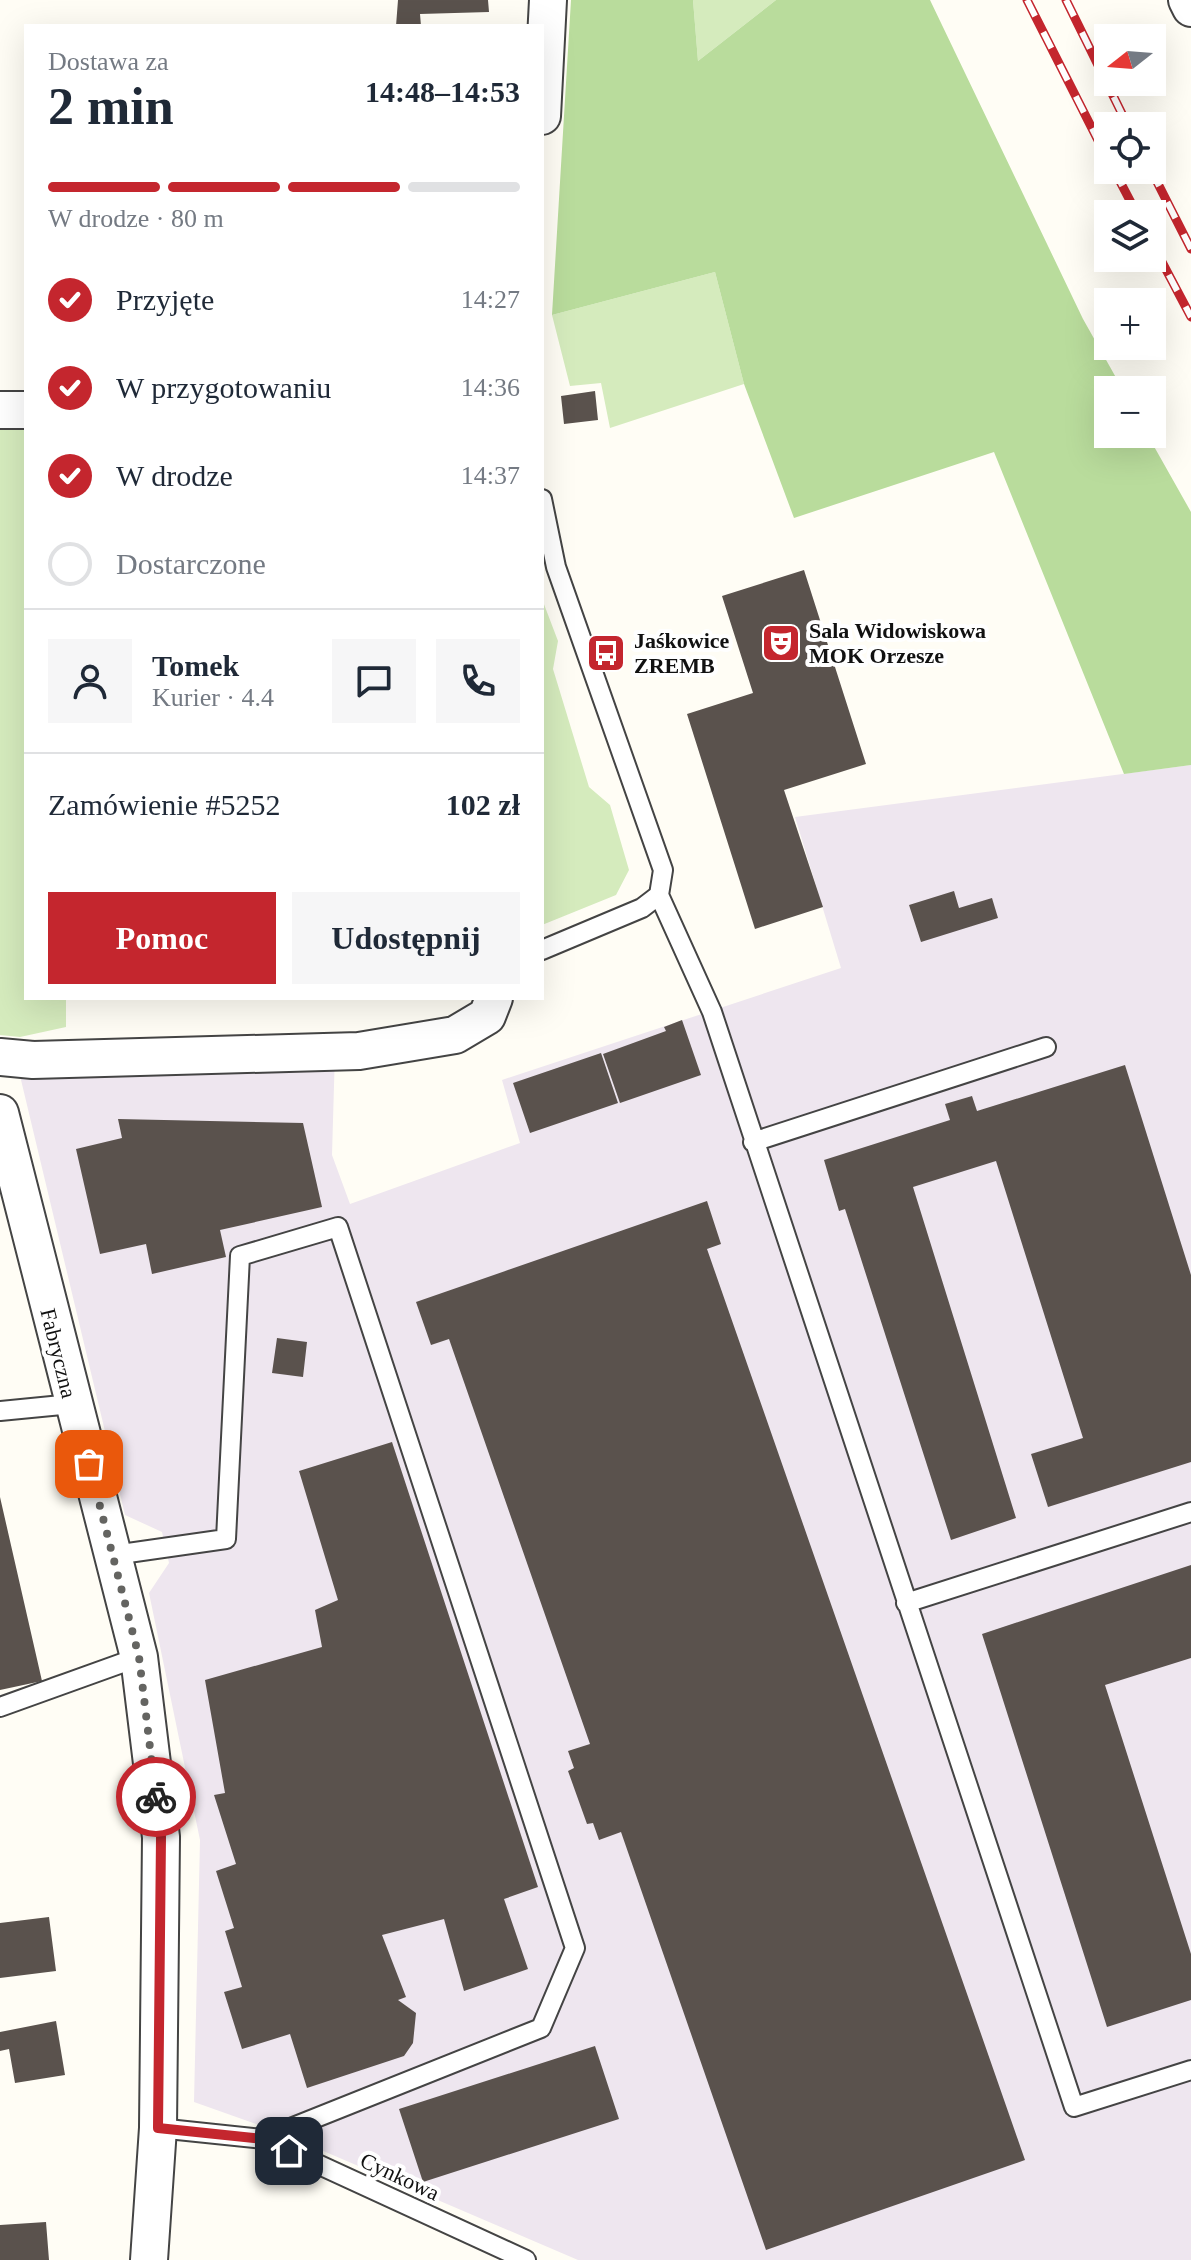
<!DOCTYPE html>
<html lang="pl">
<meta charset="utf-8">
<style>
:root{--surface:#fff;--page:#f6f6f7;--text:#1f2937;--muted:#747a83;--line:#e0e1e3;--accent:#c4262e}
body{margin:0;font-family:Georgia,serif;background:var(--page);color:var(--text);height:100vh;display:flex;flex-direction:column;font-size:30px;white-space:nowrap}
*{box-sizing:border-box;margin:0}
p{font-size:26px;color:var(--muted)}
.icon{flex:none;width:44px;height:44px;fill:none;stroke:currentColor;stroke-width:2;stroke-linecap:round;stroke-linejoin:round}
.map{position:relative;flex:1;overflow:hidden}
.sheet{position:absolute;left:24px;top:24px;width:520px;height:976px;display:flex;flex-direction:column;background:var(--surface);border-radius:0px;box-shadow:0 8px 32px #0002}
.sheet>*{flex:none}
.needle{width:52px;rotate:253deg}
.fabs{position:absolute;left:1094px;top:24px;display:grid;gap:16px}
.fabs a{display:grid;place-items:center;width:72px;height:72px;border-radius:0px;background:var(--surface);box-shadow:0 8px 32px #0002;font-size:40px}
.pin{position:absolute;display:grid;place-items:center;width:68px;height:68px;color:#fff;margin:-34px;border-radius:16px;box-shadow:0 4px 12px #0006}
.courier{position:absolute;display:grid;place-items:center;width:80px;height:80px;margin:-40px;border:6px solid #c4262e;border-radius:50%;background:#fff;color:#222;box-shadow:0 2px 10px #0007}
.summary em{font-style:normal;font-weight:600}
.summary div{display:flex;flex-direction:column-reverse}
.summary{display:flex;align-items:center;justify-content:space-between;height:136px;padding:0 24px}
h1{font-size:52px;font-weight:600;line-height:60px}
.bar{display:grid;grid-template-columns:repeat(4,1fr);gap:12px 8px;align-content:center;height:96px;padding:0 24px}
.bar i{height:10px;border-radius:6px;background:var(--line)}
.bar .selected{background:var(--accent)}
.bar p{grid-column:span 4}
.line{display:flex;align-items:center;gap:20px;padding:0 24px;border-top:2px solid var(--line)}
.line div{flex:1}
.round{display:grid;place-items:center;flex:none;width:84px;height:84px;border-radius:0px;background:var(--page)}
ol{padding:0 24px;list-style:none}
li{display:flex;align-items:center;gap:24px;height:88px}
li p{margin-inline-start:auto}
li .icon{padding:8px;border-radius:50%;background:var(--accent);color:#fff;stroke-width:4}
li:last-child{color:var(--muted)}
li i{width:44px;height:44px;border:4px solid var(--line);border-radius:50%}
.cta{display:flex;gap:16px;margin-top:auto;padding:16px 24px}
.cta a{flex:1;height:92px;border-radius:0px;background:var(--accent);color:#fff;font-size:32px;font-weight:600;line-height:92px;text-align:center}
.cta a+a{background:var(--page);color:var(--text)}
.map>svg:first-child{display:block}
.industrial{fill:#eee6ef}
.green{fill:#d5ebbd}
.forest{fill:#b9dc9c}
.building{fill:#5a524d}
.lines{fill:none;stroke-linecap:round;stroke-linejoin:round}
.lane-casing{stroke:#444;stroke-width:22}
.street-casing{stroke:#444;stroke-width:40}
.lane{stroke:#fff;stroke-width:18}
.street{stroke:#fff;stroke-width:36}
.rail-casing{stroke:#c4262e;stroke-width:9}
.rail{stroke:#fff;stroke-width:6;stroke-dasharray:18;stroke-linecap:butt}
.done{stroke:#646461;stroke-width:8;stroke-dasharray:0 14.4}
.route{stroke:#c4262e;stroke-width:10}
.labels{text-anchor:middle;stroke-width:8;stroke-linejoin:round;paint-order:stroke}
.poi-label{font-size:22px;font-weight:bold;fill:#111;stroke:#fff;text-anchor:start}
.street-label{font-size:22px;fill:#111;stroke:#fff}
</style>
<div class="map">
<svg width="1191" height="2260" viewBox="0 0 1191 2260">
<rect width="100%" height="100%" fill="#fffdf5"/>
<path class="industrial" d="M1191,765v1495h-613l-299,-128 -85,-30 6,-262 -51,-247 20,-30 -7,-31 -37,-17 -109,-456 319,-8 -3,104 18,49 170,-61 -18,-63 339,-112 -46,-151z"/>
<path class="green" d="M693,0h83l-78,61z
M715,272l29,112 -134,44 -9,-45 -31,3 -18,-71z
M26,424v574h40v29l-46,10 -20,-2v-610z
M542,599l16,42 -5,28 36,118 21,18 19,65 -13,25 -74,30z"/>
<path class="forest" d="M571,0h122l5,61 78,-61h154l153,319 40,71h-15v44h39l44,78v253l-67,9 -130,-322 -200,66 -50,-134 -29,-112 -163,43z"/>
<path class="building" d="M398,0h90l1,12 -69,2 1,12h-25z
M595,391l3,29 -34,4 -3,-28z
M804,570l62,194 -82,26 39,117 -68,22 -68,-215 66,-21 -31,-97z
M954,891l5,17 33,-10 6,20 -77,24 -12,-37z
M682,1020l19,55 -81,28 -17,-49 63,-23 -2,-4z
M601,1053l17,50 -88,30 -17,-50z
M1125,1065l66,210v187l-143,45 -17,-53 52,-16 -87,-277 -83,26 103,331 -65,22 -106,-331 -6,2 -15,-51 126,-40 -5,-16 27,-8 5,15z
M118,1119l185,4 19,84 -102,23 6,27 -74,17 -6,-30 -46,10 -24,-105 46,-11z
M707,1201l14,43 -14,5 318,911 -259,90 -145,-418 -22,8 -6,-17 -6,1 -19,-53 6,-3 -6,-17 22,-7 -141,-405 -18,6 -15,-43z
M277,1338l30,4 -4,35 -31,-4z
M392,1442l146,445 -34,12 24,70 -64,22 -20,-72 -62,16 24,62 -8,3 18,13 -3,30 -9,13 -97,32 -17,-54 -48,15 -18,-57 18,-5 -17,-56 9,-3 -18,-57 20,-7 -22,-69 11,-2 -20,-113 117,-33 -7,-37 23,-10 -39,-129z
M0,1497l42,184 -42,9z
M1191,1565v93l-86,27 86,269v46l-84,27 -125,-393z
M49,1917l7,54 -56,7v-55z
M56,2021l9,54 -50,8 -6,-34 -9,2v-19z
M595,2046l24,73 -196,63 -24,-73z
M46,2222l3,38h-49v-35z"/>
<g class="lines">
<g class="lane-casing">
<path id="lane" d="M542,499l14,68 107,303 -4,25 -17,13 -100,42
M659,895l53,117 362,1095 117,-37
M753,1142l293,-95
M0,1411l72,-7
M114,1555l112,-16 14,-283 98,-29 237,721 -34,80 -278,111
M906,1603l285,-91
M0,1707l139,-50
M158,2128l105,11 263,121"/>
</g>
<g class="street-casing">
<path id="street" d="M1187,0l4,8
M542,116l6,-116
M0,410h26
M0,1057l33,3 326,-9 96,-16 32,-19 7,-18
M0,1113l139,544 22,180 -3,291 -9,132"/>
</g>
<use href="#lane" class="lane"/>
<use href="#street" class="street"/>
<g class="rail-casing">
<path id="rail" d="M1027,0l81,160
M1066,0l62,126
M1114,170l23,44
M1151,170l40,79
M1152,243l39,74"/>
</g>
<use href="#rail" class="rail"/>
</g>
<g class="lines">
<path class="done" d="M89,1464l50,193 17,140"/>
<path class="route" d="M156,1797l5,40 -3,291 105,11 26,12"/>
</g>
<defs>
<g id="theatre-square" transform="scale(2)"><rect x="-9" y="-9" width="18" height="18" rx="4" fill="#c4262e" stroke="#fff"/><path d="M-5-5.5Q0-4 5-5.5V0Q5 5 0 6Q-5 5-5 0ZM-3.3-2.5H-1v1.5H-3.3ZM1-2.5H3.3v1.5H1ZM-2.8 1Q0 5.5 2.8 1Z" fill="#fff"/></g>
<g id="bus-square" transform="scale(2)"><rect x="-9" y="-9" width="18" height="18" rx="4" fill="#c4262e" stroke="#fff"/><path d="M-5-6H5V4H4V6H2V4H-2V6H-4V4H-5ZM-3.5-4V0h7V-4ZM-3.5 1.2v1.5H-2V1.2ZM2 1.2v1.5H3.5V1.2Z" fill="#fff"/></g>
</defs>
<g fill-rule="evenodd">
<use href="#theatre-square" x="781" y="643"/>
<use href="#bus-square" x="606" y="653"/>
</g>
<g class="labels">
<g class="poi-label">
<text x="809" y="638">Sala Widowiskowa<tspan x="809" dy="25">MOK Orzesze</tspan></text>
<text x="634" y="648">Jaśkowice<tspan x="634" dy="25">ZREMB</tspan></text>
</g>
<g class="street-label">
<text transform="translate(59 1353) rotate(76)" y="8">Fabryczna</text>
<text transform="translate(400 2176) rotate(25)" y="8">Cynkowa</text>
</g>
</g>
</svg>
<div class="fabs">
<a><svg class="needle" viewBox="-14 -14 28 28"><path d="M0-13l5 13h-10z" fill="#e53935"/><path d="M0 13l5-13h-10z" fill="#747a83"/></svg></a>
<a><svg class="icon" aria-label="locate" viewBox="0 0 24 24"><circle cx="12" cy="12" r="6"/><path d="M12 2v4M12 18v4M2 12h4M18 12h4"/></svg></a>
<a><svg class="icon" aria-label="layers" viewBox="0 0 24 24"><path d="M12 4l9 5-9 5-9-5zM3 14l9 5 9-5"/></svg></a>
<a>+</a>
<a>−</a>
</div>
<div class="pin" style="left:89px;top:1464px;background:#ea580c"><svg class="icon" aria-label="bag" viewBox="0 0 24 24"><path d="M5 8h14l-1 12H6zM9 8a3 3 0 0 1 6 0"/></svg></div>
<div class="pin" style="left:289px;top:2151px;background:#1f2937"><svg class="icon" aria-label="home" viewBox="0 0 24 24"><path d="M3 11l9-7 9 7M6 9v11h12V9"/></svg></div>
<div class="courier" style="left:156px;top:1797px"><svg class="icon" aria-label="bike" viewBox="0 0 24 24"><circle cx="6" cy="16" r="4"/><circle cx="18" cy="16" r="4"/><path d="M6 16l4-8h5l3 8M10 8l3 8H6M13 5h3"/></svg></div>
<section class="sheet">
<div class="summary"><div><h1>2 min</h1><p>Dostawa za</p></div><em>14:48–14:53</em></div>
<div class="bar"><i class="selected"></i><i class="selected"></i><i class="selected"></i><i></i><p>W drodze · 80 m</p></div>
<ol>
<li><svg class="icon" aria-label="check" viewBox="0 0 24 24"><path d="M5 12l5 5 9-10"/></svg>Przyjęte<p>14:27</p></li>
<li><svg class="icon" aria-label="check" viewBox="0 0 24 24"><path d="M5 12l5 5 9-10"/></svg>W przygotowaniu<p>14:36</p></li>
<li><svg class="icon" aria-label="check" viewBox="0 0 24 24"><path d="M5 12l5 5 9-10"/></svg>W drodze<p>14:37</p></li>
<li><i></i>Dostarczone</li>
</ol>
<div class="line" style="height:144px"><a class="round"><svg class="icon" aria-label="person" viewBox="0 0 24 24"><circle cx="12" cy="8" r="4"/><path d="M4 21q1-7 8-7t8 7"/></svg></a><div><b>Tomek</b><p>Kurier · 4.4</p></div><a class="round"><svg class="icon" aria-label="chat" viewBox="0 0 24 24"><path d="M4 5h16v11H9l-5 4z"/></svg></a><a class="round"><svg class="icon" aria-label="phone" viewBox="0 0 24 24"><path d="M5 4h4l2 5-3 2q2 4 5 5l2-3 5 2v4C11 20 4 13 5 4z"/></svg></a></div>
<div class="line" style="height:104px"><div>Zamówienie #5252</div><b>102 zł</b></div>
<div class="cta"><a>Pomoc</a><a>Udostępnij</a></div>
</section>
</div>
